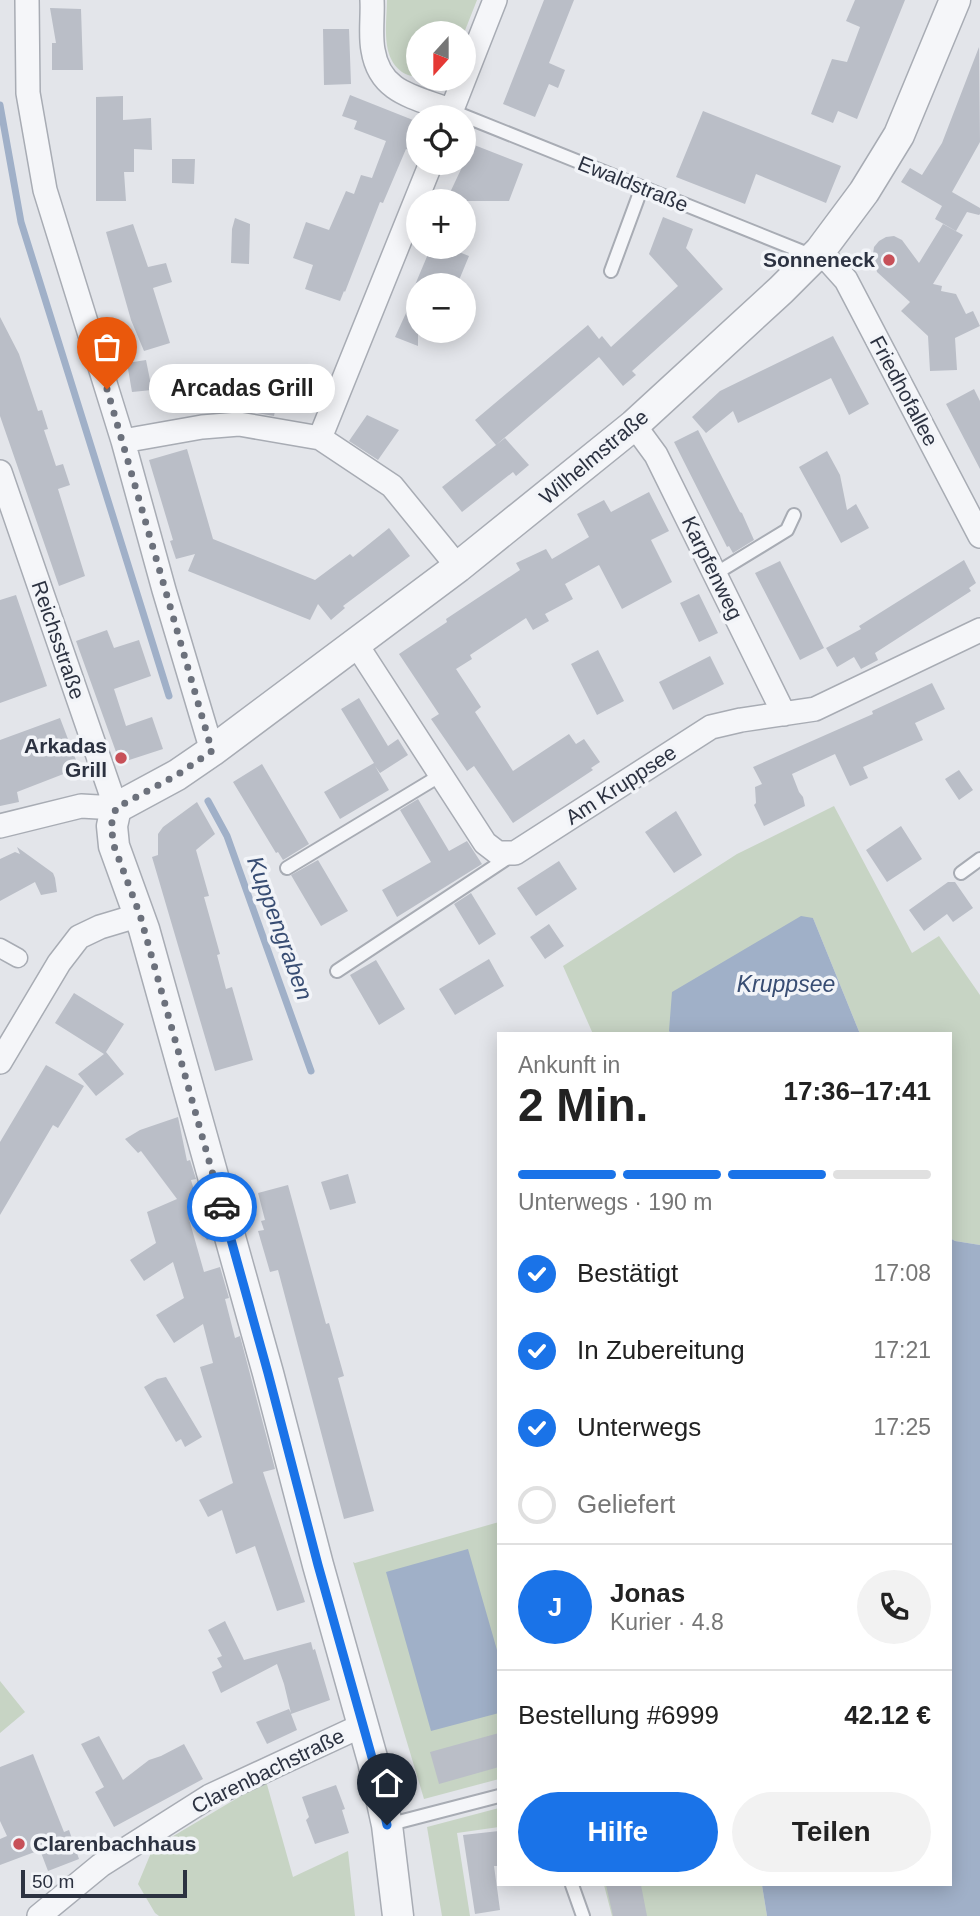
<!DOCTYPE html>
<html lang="de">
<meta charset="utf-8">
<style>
:root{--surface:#fff;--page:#f2f2f2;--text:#222;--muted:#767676;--line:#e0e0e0;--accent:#1a73e8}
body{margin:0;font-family:Helvetica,sans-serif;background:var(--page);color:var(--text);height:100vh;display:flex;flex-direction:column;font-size:26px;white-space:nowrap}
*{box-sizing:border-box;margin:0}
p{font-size:23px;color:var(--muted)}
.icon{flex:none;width:38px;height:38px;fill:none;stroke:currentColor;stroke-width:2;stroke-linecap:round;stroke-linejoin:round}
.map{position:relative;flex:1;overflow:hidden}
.drawer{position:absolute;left:497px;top:1032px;width:455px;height:854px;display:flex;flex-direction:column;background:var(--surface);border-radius:0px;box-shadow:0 4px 18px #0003}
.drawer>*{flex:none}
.needle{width:46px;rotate:201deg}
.tools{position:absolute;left:406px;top:21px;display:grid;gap:14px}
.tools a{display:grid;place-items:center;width:70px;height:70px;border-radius:50%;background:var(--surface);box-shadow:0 4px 18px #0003;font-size:35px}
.scale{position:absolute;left:21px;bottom:18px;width:166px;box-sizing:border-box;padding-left:7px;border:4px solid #2c3241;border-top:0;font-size:19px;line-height:24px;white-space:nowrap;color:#2c3241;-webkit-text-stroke:5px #f2f4f8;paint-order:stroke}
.pin{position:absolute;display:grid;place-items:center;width:60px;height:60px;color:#fff;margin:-72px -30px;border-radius:50% 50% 50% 0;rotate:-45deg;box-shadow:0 0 7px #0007}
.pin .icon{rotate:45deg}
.courier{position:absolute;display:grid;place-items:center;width:70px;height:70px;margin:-35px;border:5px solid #1a73e8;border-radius:50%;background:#fff;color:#222;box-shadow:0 2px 9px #0007}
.bubble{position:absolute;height:49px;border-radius:24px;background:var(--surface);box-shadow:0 4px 18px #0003;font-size:23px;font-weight:700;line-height:49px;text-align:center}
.headline em{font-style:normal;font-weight:700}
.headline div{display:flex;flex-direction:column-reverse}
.headline{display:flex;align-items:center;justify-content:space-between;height:119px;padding:0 21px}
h1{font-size:46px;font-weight:700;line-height:52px}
.bar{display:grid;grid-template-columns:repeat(4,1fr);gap:10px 7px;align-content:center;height:84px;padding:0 21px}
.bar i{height:9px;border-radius:5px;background:var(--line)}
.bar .selected{background:var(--accent)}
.bar p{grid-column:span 4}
.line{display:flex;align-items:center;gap:18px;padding:0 21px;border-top:2px solid var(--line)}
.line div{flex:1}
.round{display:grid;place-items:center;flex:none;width:74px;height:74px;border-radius:37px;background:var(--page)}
ol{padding:0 21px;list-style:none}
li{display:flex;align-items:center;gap:21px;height:77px}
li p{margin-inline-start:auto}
li .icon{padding:7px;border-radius:50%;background:var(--accent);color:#fff;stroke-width:4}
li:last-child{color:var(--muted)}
li i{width:38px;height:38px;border:4px solid var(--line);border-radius:50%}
.primary-button{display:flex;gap:14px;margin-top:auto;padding:14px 21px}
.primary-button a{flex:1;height:80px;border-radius:42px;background:var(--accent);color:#fff;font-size:28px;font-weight:700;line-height:80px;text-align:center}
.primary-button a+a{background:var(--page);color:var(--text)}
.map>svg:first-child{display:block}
.green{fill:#c7d4c4}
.water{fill:#a0b0c8}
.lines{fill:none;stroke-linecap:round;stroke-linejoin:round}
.stream{stroke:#a0b0c8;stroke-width:7}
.building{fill:#babec7}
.service-casing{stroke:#a8acb4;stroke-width:16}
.pedestrian-casing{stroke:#a8acb4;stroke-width:21}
.minor-casing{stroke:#a8acb4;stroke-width:26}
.tertiary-casing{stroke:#a8acb4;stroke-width:33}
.service{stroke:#f5f6f9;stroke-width:12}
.pedestrian{stroke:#f5f6f9;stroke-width:18}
.minor{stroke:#f5f6f9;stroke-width:23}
.tertiary{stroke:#f5f6f9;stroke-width:30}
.done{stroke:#6c717c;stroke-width:7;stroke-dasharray:0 12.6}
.route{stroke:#1a73e8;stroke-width:9}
.poi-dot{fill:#c75058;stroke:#f2f4f8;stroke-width:2.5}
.labels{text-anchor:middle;stroke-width:7;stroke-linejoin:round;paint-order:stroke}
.street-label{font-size:21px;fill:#2c3241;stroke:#f2f4f8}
.poi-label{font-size:21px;font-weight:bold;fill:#2c3241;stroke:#f2f4f8;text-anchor:end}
.water-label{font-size:23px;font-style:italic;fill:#384d73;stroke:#f2f4f8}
</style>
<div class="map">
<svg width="980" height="1916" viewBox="0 0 980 1916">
<rect width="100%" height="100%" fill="#e3e5ea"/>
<path class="green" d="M387,0h90l-13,33h-46v45c-5,-2 -12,-3 -16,-6 -22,-15 -15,-50 -15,-72z
M834,806l78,147 27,-17 41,59v250l-25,-4 -5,-3v-204h-90l-47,-116 -144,113 2,3h-78l-30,-68 174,-112z
M499,1522v257l-75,20 -71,-237 2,1z
M0,1681l25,31 -25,21z
M266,1781l27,96 55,-26 7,65h-196l-4,-3 -17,-29 15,-36z
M499,1808v19l-42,6 13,83h-28l-15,-89z
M604,1885h158l5,31h-155z"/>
<path class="water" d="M801,916l12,2 47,116h-189l-2,-3 3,-39z
M950,1238l5,3 25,4v671h-213l-5,-31h188z
M468,1549l31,108v56l-68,18 -45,-159z"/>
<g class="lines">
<path class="stream" d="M0,105l21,117 148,474
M208,801l19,35 84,235"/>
</g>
<path class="building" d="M544,0h30l-25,63 16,7 -7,18 -9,-4 -14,33 -32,-13z
M855,0h50l-48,119 -19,-8 -5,12 -22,-9 21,-55 15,3 13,-35 -14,-6z
M50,8l31,1 2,61h-31v-27h4z
M323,29h26l2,55 -27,1z
M979,47l1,95 -28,50 28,16v6l-1,1 -12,-3 -11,19 -21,-12 7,-13 -41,-24 9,-14 12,7 20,-32z
M350,95l68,27v32l-12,-5 -23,54 -3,-1 -35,90 -1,-1 -4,10 -35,-12 8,-24 -20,-7 13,-36 23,8 17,-39 8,3 7,-19 11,3 14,-37 -32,-12 3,-8 -15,-5z
M123,96v24l28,-2 1,32 -18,-1v23h-10l2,29h-30v-104z
M703,111l138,55 -15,37 -70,-29 -11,30 -69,-27z
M464,141l59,23 -14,37h-63l18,-38z
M172,159h23l-1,25 -22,-1z
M663,217l30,12 -7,19 37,41 -91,82 4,4 -13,11 -24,-29 -103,88 -21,-25 113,-95 11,14 3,-3 9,11 67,-61 -29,-32z
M235,218l15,6 -1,40 -18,-1 1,-34z
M133,224l15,43 18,-4 6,19 -19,6 17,55 -26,8 -13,-31 -25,-88z
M943,224l20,11 -30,49 9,2 -1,5 15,3 10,20 7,-3 7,15 -25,12 2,32 -27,1 -2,-35 -27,-25 9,-9 -33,-30 -4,-18 1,-7 5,-6 7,-4 8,-1 8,4 17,23z
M431,247h30l-2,5 10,4 -12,29h-42z
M418,287v59l-23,-9z
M0,317l19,37 19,57 4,-1 6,19 -4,1 12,36 7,-2 7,21 -12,4 27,87 -26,10 -59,-170z
M833,336l36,68 -20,11 -18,-37 -93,45 -5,-12 -27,22 -14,-16 28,-26z
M146,360l6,30 -20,2 -5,-29z
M240,379l40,8 -6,29 -41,-7z
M974,389l6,12v68l-34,-65z
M367,415l32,15 -21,30 -29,-19z
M698,430l42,82 2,1 12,27 -21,13 -4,-7 -2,1 -53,-105z
M505,438l24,27 -13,11 -3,-4 -51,40 -20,-25z
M187,449l26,90 102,41 35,-26 3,3 36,-29 21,28 -67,50 2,2 -14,12 -13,-16 -8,16 -122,-49 7,-17 -19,5 -6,-18 3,-1 -24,-80z
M827,451l13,24 7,35 9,-6 13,24 -28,15 -42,-76z
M649,492l20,39 -18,9 21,42 -50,27 -23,-44 -34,19 8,15 -28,15 4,7 -16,9 -7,-12 -56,37 2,4 -16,10 25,38 -6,5 38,59 56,-37 7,10 8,-5 16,23 -9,6 2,2 -80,53 -39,-57 -7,5 -36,-52 8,-5 -40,-60 48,-32 -1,-3 74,-49 -4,-7 30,-14 6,10 37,-22 -12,-23 27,-14 7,12z
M964,560l12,23 -7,5 2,3 -96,62 3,7 -17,9 -7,-12 -17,10 -11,-19 35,-19 -2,-3z
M780,561l44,87 -24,12 -45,-87z
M699,594l19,39 -19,9 -19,-39z
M16,595l31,91 -47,17v-103z
M107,630l7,18 25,-8 12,36 -37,13 12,37 26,-9 11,32 -43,14 -44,-122z
M598,650l26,51 -27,14 -26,-51z
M710,656l14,28 -51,26 -14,-28z
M932,683l13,26 -30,14 8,17 -60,27 5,11 -18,8 -15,-32 -43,20 7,18 4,5 2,9 -41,20 -10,-21 2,-2 -1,-16 7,-3 -9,-17 120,-53 -1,-3z
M359,698l29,48 10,-7 10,16 -28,18 -5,-7 14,24 -49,29 -16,-27 50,-29 -33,-54z
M60,718l19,50 -62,24 2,10 -19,4v-66z
M262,764l47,80 -26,16 -5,-8 -2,1 -43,-71z
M959,770l14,20 -14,10 -14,-21z
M418,799l31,52 18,-10 15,23 -85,53 -15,-27 49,-28 -31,-52z
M197,802l18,32 -19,16 13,46 -5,1 16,57 -3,1 9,34 6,-2 21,73 -38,11 -63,-214 6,-2v-21l5,-7z
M676,811l26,44 -28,18 -29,-41z
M901,826l21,33 -35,23 -21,-32z
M17,847l36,26 2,5 2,14 -16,3 -6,-13 -35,19v-42l15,-7 5,2z
M318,860l30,51 -27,15 -30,-51z
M559,861l18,28 -41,27 -19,-28z
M948,882h7l18,26 -20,14 -6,-8 -23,17 -15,-21z
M471,893l25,41 -17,11 -25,-41z
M549,924l15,22 -19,13 -15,-22z
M489,959l15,27 -49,29 -16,-26z
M376,960l29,49 -26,16 -29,-50z
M74,993l50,31 -18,28 18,22 -28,22 -18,-22 26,-20 -49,-31z
M46,1065l38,21 -26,42 -5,-3 -53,90v-73z
M178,1117l9,44 3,-1 6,19 -5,1 18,59 -2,1 -16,-22 -2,1 15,53 16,-5 9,31 -4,1 10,39 5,-2 35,133 -12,3 42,130 -28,9 -22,-65 -19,8 -14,-44 -14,7 -9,-17 34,-17 -33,-116 13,-4 -10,-39 -29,19 -18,-28 28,-17 -11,-36 -29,19 -14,-21 26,-17 -9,-31 30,-13 -36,-48 -3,2 -13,-14 15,-9z
M348,1174l8,29 -26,7 -9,-28z
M288,1185l38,139 3,-1 15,53 -6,2 36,133 -30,8 -66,-249 -8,2 -12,-41 6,-1 -3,-9 4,-1 -7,-27z
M166,1377l36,60 -17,10 -4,-8 -5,3 -32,-55 13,-8z
M225,1621l19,39 67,-18 2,8 2,-1 15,51 -39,14 6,16 -30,14 -11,-22 33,-13 2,4 -7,-29 -7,-20 -56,29 -9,-21 10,-5 -5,-9 5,-2 -14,-26z
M499,1733v34l-60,17 -9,-32z
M99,1736l24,44 26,-20 12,-4 23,-12 19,35 -89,48 -19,-35 9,-5 -23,-43z
M33,1754l31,78 5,-2 10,29 -31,12 -8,-21 -40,15v-26l7,-3 -7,-15v-54z
M336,1785l9,24 -3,1 7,23 -34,11 -9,-24 3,-3 -7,-20z
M499,1831v35h-5l6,44 -25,4 -12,-79z
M606,1885h35l6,31h-34z"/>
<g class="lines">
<g class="service-casing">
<path id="service" d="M452,111l361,145
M611,271l31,-84
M715,574l72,-44 7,-15
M287,868l154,-93
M961,873l19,-14
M337,971l175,-116
M387,1825l112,-29
M572,1885l11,31"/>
</g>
<g class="pedestrian-casing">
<path id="pedestrian" d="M0,948l18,10"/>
</g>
<g class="minor-casing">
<path id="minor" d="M27,0l1,93 17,97 78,251 41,149 48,161
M372,0c1,16 -2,35 1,50 7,44 43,47 79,61
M449,117l46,-117
M820,251l26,29 134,256
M634,425l22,30 128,259
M320,438l111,-275
M123,441l79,-14 37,-3 81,14 72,48 66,81
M0,472l116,336 -35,-2 -81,20
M356,644l129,199 13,10h17l196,-126 30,-7 74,-11 165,-79
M0,1062l59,-99 20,-26 21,-10 40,-12
M39,1916l62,-51 109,-69 153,-71"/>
</g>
<g class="tertiary-casing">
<path id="tertiary" d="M398,1916l-11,-91 -14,-64 -55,-196 -50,-192 -124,-444 -30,-83 -2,-20 4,-18 61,-33 35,-24 246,-184 176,-142 147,-135 39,-39 44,-59 35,-57 56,-135"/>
</g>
<use href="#service" class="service"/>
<use href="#pedestrian" class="pedestrian"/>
<use href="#minor" class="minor"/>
<use href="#tertiary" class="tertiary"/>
</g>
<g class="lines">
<path class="done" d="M107,389l105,362 -35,24 -61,33 -5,18 3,20 26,69 82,292"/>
<path class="route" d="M222,1207l46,166 50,192 55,196 14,64"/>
</g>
<g class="poi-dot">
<circle cx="889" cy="260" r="7"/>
<circle cx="121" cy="758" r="7"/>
<circle cx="19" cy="1844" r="7"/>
</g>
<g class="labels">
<g class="street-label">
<text transform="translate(633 184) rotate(22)" y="7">Ewaldstraße</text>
<text transform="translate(904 391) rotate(62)" y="7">Friedhofallee</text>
<text transform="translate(594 457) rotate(-40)" y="7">Wilhelmstraße</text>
<text transform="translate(712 568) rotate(64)" y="7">Karpfenweg</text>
<text transform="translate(58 640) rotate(71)" y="7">Reichsstraße</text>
<text transform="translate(621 785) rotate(-33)" y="7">Am Kruppsee</text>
<text transform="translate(268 1771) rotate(-26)" y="7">Clarenbachstraße</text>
</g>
<g class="poi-label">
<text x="875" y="267">Sonneneck</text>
<text x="107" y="753">Arkadas<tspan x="107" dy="24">Grill</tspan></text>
<text x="33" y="1851" text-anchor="start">Clarenbachhaus</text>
</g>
<g class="water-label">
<text transform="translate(280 928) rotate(70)" y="8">Kuppengraben</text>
<text x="786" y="992">Kruppsee</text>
</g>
</g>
</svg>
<div class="tools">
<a><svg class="needle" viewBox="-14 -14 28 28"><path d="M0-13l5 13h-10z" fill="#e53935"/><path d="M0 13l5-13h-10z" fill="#767676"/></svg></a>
<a><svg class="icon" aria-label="locate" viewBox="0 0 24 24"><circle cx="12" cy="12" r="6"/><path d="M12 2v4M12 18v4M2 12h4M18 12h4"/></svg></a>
<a>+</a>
<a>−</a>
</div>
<div class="scale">50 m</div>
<div class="pin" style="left:107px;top:389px;background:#ea580c"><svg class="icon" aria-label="bag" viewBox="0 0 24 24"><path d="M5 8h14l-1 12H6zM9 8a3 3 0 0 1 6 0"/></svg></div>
<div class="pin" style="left:387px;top:1825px;background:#1f2937"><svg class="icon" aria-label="home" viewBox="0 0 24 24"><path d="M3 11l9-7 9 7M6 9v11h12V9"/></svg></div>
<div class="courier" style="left:222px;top:1207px"><svg class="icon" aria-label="car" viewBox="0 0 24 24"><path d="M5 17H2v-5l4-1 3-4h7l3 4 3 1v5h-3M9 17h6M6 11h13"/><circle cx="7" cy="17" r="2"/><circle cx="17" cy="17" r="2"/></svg></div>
<div class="bubble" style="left:149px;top:364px;width:186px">Arcadas Grill</div>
<section class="drawer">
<div class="headline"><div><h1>2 Min.</h1><p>Ankunft in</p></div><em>17:36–17:41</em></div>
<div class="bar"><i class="selected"></i><i class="selected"></i><i class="selected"></i><i></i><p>Unterwegs · 190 m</p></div>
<ol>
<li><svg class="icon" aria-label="check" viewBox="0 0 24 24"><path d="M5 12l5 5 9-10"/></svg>Bestätigt<p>17:08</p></li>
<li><svg class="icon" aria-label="check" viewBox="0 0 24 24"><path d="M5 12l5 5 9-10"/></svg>In Zubereitung<p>17:21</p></li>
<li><svg class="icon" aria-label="check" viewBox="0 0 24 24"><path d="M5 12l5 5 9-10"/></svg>Unterwegs<p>17:25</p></li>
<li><i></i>Geliefert</li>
</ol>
<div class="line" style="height:126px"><b class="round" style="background:var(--accent);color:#fff">J</b><div><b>Jonas</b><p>Kurier · 4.8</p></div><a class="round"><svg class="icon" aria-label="phone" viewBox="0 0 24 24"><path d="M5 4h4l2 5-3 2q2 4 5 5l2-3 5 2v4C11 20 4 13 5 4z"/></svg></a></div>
<div class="line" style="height:91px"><div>Bestellung #6999</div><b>42.12 €</b></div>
<div class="primary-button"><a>Hilfe</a><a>Teilen</a></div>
</section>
</div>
